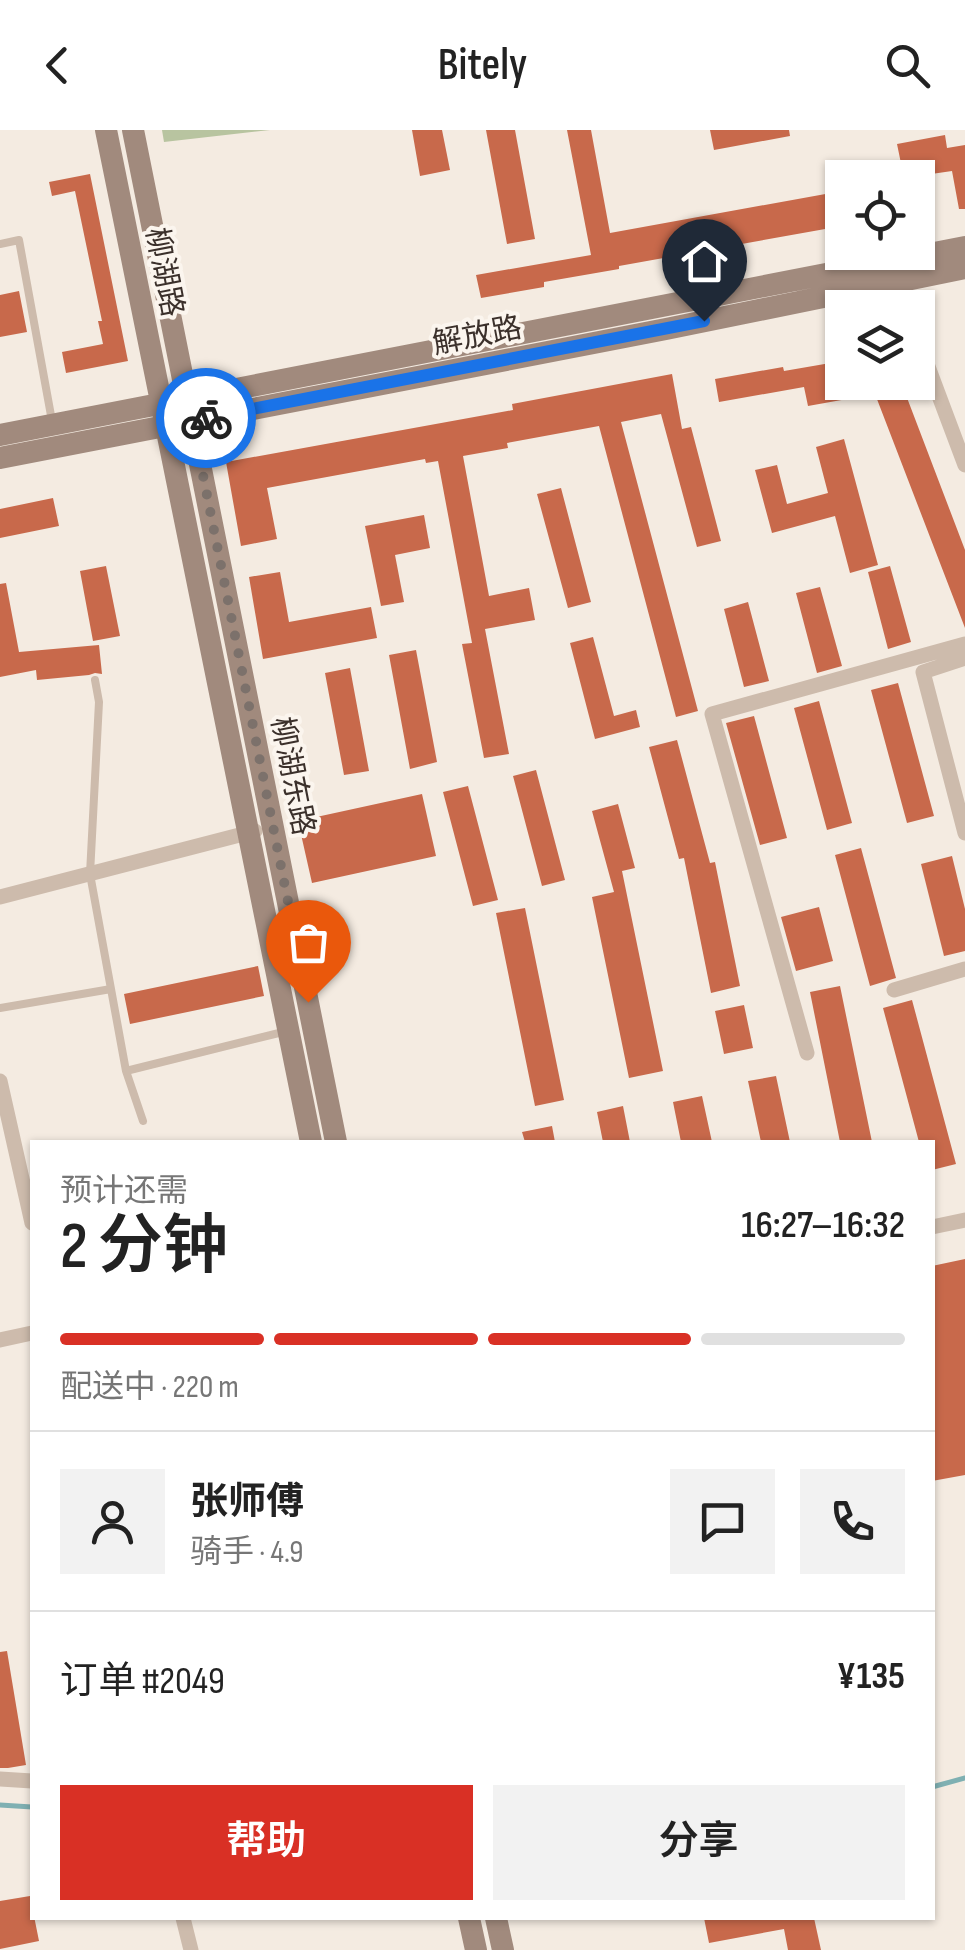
<!DOCTYPE html>
<html lang="zh">
<meta charset="utf-8">
<style>
:root{--surface:#fff;--page:#f2f2f2;--text:#222;--muted:#767676;--line:#e0e0e0;--accent:#d93025}
body{margin:0;font-family:"Sofia Sans Condensed","Noto Sans SC",sans-serif;background:var(--page);color:var(--text);height:100vh;display:flex;flex-direction:column;font-size:38px;white-space:nowrap}
*{box-sizing:border-box;margin:0}
p{font-size:32px;color:var(--muted)}
.icon{flex:none;width:55px;height:55px;fill:none;stroke:currentColor;stroke-width:2;stroke-linecap:round;stroke-linejoin:round}
.map{position:relative;flex:1;overflow:hidden}
.panel{position:absolute;left:30px;top:1010px;width:905px;height:780px;display:flex;flex-direction:column;background:var(--surface);border-radius:0px;box-shadow:0 2px 8px #0004}
.panel>*{flex:none}
.fabs{position:absolute;left:825px;top:30px;display:grid;gap:20px}
.fabs a{display:grid;place-items:center;width:110px;height:110px;border-radius:0px;background:var(--surface);box-shadow:0 2px 8px #0004;font-size:50px}
.pin{position:absolute;display:grid;place-items:center;width:85px;height:85px;color:#fff;margin:-102px -42px;border-radius:50% 50% 50% 0;rotate:-45deg;box-shadow:0 0 10px #0007}
.pin .icon{rotate:45deg}
.courier{position:absolute;display:grid;place-items:center;width:100px;height:100px;margin:-50px;border:8px solid #1a73e8;border-radius:50%;background:#fff;color:#222;box-shadow:0 2px 12px #0007}
.overview em{font-style:normal;font-weight:600}
.overview div{display:flex;flex-direction:column-reverse}
.overview{display:flex;align-items:center;justify-content:space-between;height:170px;padding:0 30px}
h1{font-size:65px;font-weight:600;line-height:75px}
.bar{display:grid;grid-template-columns:repeat(4,1fr);gap:15px 10px;align-content:center;height:120px;padding:0 30px}
.bar i{height:12px;border-radius:8px;background:var(--line)}
.bar .current{background:var(--accent)}
.bar p{grid-column:span 4}
.line{display:flex;align-items:center;gap:25px;padding:0 30px;border-top:2px solid var(--line)}
.line div{flex:1}
.round{display:grid;place-items:center;flex:none;width:105px;height:105px;border-radius:0px;background:var(--page)}
.cta{display:flex;gap:20px;margin-top:auto;padding:20px 30px}
.cta a{flex:1;height:115px;border-radius:0px;background:var(--accent);color:#fff;font-size:40px;font-weight:600;line-height:115px;text-align:center}
.cta a+a{background:var(--page);color:var(--text)}
header{display:flex;justify-content:space-between;align-items:center;height:130px;padding:0 30px;background:var(--surface);font-size:45px;font-weight:600}
.map>svg:first-child{display:block}
.green{fill:#b8c4a0}
.lines{fill:none;stroke-linecap:round;stroke-linejoin:round}
.stream{stroke:#7fb0b2;stroke-width:5}
.building{fill:#c8694b}
.lane{stroke:#cdbbac;stroke-width:8}
.street{stroke:#cdbbac;stroke-width:15}
.secondary{stroke:#a18a7d;stroke-width:22}
.done{stroke:#7c716b;stroke-width:10;stroke-dasharray:0 18}
.route{stroke:#1a73e8;stroke-width:12}
.labels{text-anchor:middle;stroke-width:8;stroke-linejoin:round;paint-order:stroke}
.street-label{font-size:30px;fill:#3b302b;stroke:#fbf5ee}
</style>
<header><svg class="icon" aria-label="back" viewBox="0 0 24 24"><path d="M15 5l-7 7 7 7"/></svg>Bitely<svg class="icon" aria-label="search" viewBox="0 0 24 24"><circle cx="10" cy="10" r="6"/><path d="M15 15l6 6"/></svg></header>
<div class="map">
<svg width="965" height="1820" viewBox="0 0 965 1820">
<rect width="100%" height="100%" fill="#f4ebe1"/>
<path class="green" d="M162,0h108l-106,12z"/>
<g class="lines">
<path class="stream" d="M932,1657l33,-9
M0,1675l32,2"/>
</g>
<path class="building" d="M412,0h30l8,40 -30,6z
M486,0h29l20,109 -28,5z
M567,0h24l19,103 232,-42v35l-223,40v3l-75,13v5l-63,11 -5,-23 115,-20z
M710,0h79l1,6 -76,14z
M945,5l2,13 18,-3v64h-6l-7,-38 -48,7 -7,-34z
M90,44l38,187 -62,12 -4,-21 41,-8 -5,-23h4l-27,-130 -23,5 -3,-14z
M19,161l8,41 -27,5v-42z
M842,231v21h59l64,168v78l-90,-234 -67,12 -4,-19 -85,15 -4,-23 68,-12 1,4z
M672,244l10,55 9,-2 30,114 -24,6 -36,-133 -40,8 77,289 -22,6 -77,-291 -92,17 1,5 -45,8 26,140 40,-8 6,32 -50,9 24,125 -25,4 -22,-114 10,-1 -34,-182 -12,2 -1,-4 -158,29 10,51 -36,7 -15,-84 287,-52 -1,-6z
M844,309l34,126 -28,8 -15,-57 -63,17 -17,-63 22,-5 10,39 41,-11 -12,-46z
M561,358l30,114 -23,6 -31,-114z
M53,368l6,28 -59,12v-29z
M424,385l6,33 -35,7 9,47 -23,4 -16,-80z
M106,436l14,70 -27,5 -13,-70z
M890,436l21,76 -23,7 -20,-77z
M280,442l9,50 82,-15 6,31 -114,21 -14,-82z
M6,453l13,69 80,-7 3,29 -7,-1 -6,2 -52,5 -1,-10 -36,7v-93z
M820,457l22,79 -25,7 -21,-80z
M748,472l21,79 -25,6 -20,-78z
M593,507l21,79 22,-6 4,17 -45,12 -25,-96z
M416,520l21,112 -27,7 -21,-114z
M350,538l19,103 -25,4 -19,-102z
M898,553l36,133 -27,7 -36,-133z
M819,571l33,122 -25,7 -33,-122z
M754,586l33,122 -27,7 -34,-122z
M677,610l33,123 5,-1 25,124 -29,7 -27,-135 -5,1 -30,-112z
M536,640l29,110 -23,6 -29,-110z
M468,656l30,114 -25,6 -30,-114z
M422,664l14,62 -124,27 -14,-62z
M618,674l17,64 -13,3 41,200 -34,7 -37,-181 22,-5 -22,-81z
M861,718l35,130 -26,8 -35,-131z
M952,726l13,53v42l-21,5 -23,-92z
M819,777l14,54 -37,10 -15,-54z
M525,778l39,192 -29,6 -39,-193z
M258,836l6,30 -134,28 -6,-30z
M840,856l32,156h-32l-30,-150z
M912,870l44,164 -24,6v-28h-13l-36,-134z
M744,875l9,43 -29,6 -9,-43z
M776,946l14,66h-29l-13,-61z
M702,966l10,46h-31l-8,-40z
M623,976l7,36h-27l-6,-30z
M552,996l3,16h-30l-3,-10z
M965,1129v216l-33,6v-215z
M7,1521l19,114 -18,3h-8v-116z
M30,1766l9,45 -39,8v-48z
M704,1788h110l7,32h-33l-4,-21 -75,14z"/>
<g class="lines">
<path class="lane" d="M0,114l19,-4 33,181
M95,550l4,22 -9,172 36,197 17,50
M0,878l111,-19
M126,941l161,-40"/>
<path class="street" d="M896,152l9,26
M918,210l47,125
M965,528l-42,14 42,161
M0,767l255,-66
M894,860l71,-21
M807,923l-95,-339 253,-70
M0,951l32,142
M932,1097l33,-7
M0,1210l32,-7
M0,1649l32,2
M183,1788l8,32"/>
<path class="secondary" d="M106,0l205,1012
M133,0l203,1012
M0,305l965,-188
M0,328l666,-129 299,-61
M469,1788l7,32
M496,1788l7,32"/>
</g>
<g class="lines">
<path class="done" d="M206,288l-14,2 116,582"/>
<path class="route" d="M206,288l498,-97"/>
</g>
<g class="labels">
<g class="street-label">
<text transform="translate(165 142) rotate(79)" y="10">柳湖路</text>
<text transform="translate(477 205) rotate(-11)" y="10">解放路</text>
<text transform="translate(293 646) rotate(79)" y="10">柳湖东路</text>
</g>
</g>
</svg>
<div class="fabs">
<a><svg class="icon" aria-label="locate" viewBox="0 0 24 24"><circle cx="12" cy="12" r="6"/><path d="M12 2v4M12 18v4M2 12h4M18 12h4"/></svg></a>
<a><svg class="icon" aria-label="layers" viewBox="0 0 24 24"><path d="M12 4l9 5-9 5-9-5zM3 14l9 5 9-5"/></svg></a>
</div>
<div class="pin" style="left:308px;top:872px;background:#ea580c"><svg class="icon" aria-label="bag" viewBox="0 0 24 24"><path d="M5 8h14l-1 12H6zM9 8a3 3 0 0 1 6 0"/></svg></div>
<div class="pin" style="left:704px;top:191px;background:#1f2937"><svg class="icon" aria-label="home" viewBox="0 0 24 24"><path d="M3 11l9-7 9 7M6 9v11h12V9"/></svg></div>
<div class="courier" style="left:206px;top:288px"><svg class="icon" aria-label="bike" viewBox="0 0 24 24"><circle cx="6" cy="16" r="4"/><circle cx="18" cy="16" r="4"/><path d="M6 16l4-8h5l3 8M10 8l3 8H6M13 5h3"/></svg></div>
<section class="panel">
<div class="overview"><div><h1>2 分钟</h1><p>预计还需</p></div><em>16:27–16:32</em></div>
<div class="bar"><i class="current"></i><i class="current"></i><i class="current"></i><i></i><p>配送中 · 220 m</p></div>
<div class="line" style="height:180px"><a class="round"><svg class="icon" aria-label="person" viewBox="0 0 24 24"><circle cx="12" cy="8" r="4"/><path d="M4 21q1-7 8-7t8 7"/></svg></a><div><b>张师傅</b><p>骑手 · 4.9</p></div><a class="round"><svg class="icon" aria-label="chat" viewBox="0 0 24 24"><path d="M4 5h16v11H9l-5 4z"/></svg></a><a class="round"><svg class="icon" aria-label="phone" viewBox="0 0 24 24"><path d="M5 4h4l2 5-3 2q2 4 5 5l2-3 5 2v4C11 20 4 13 5 4z"/></svg></a></div>
<div class="line" style="height:130px"><div>订单 #2049</div><b>¥135</b></div>
<div class="cta"><a>帮助</a><a>分享</a></div>
</section>
</div>
